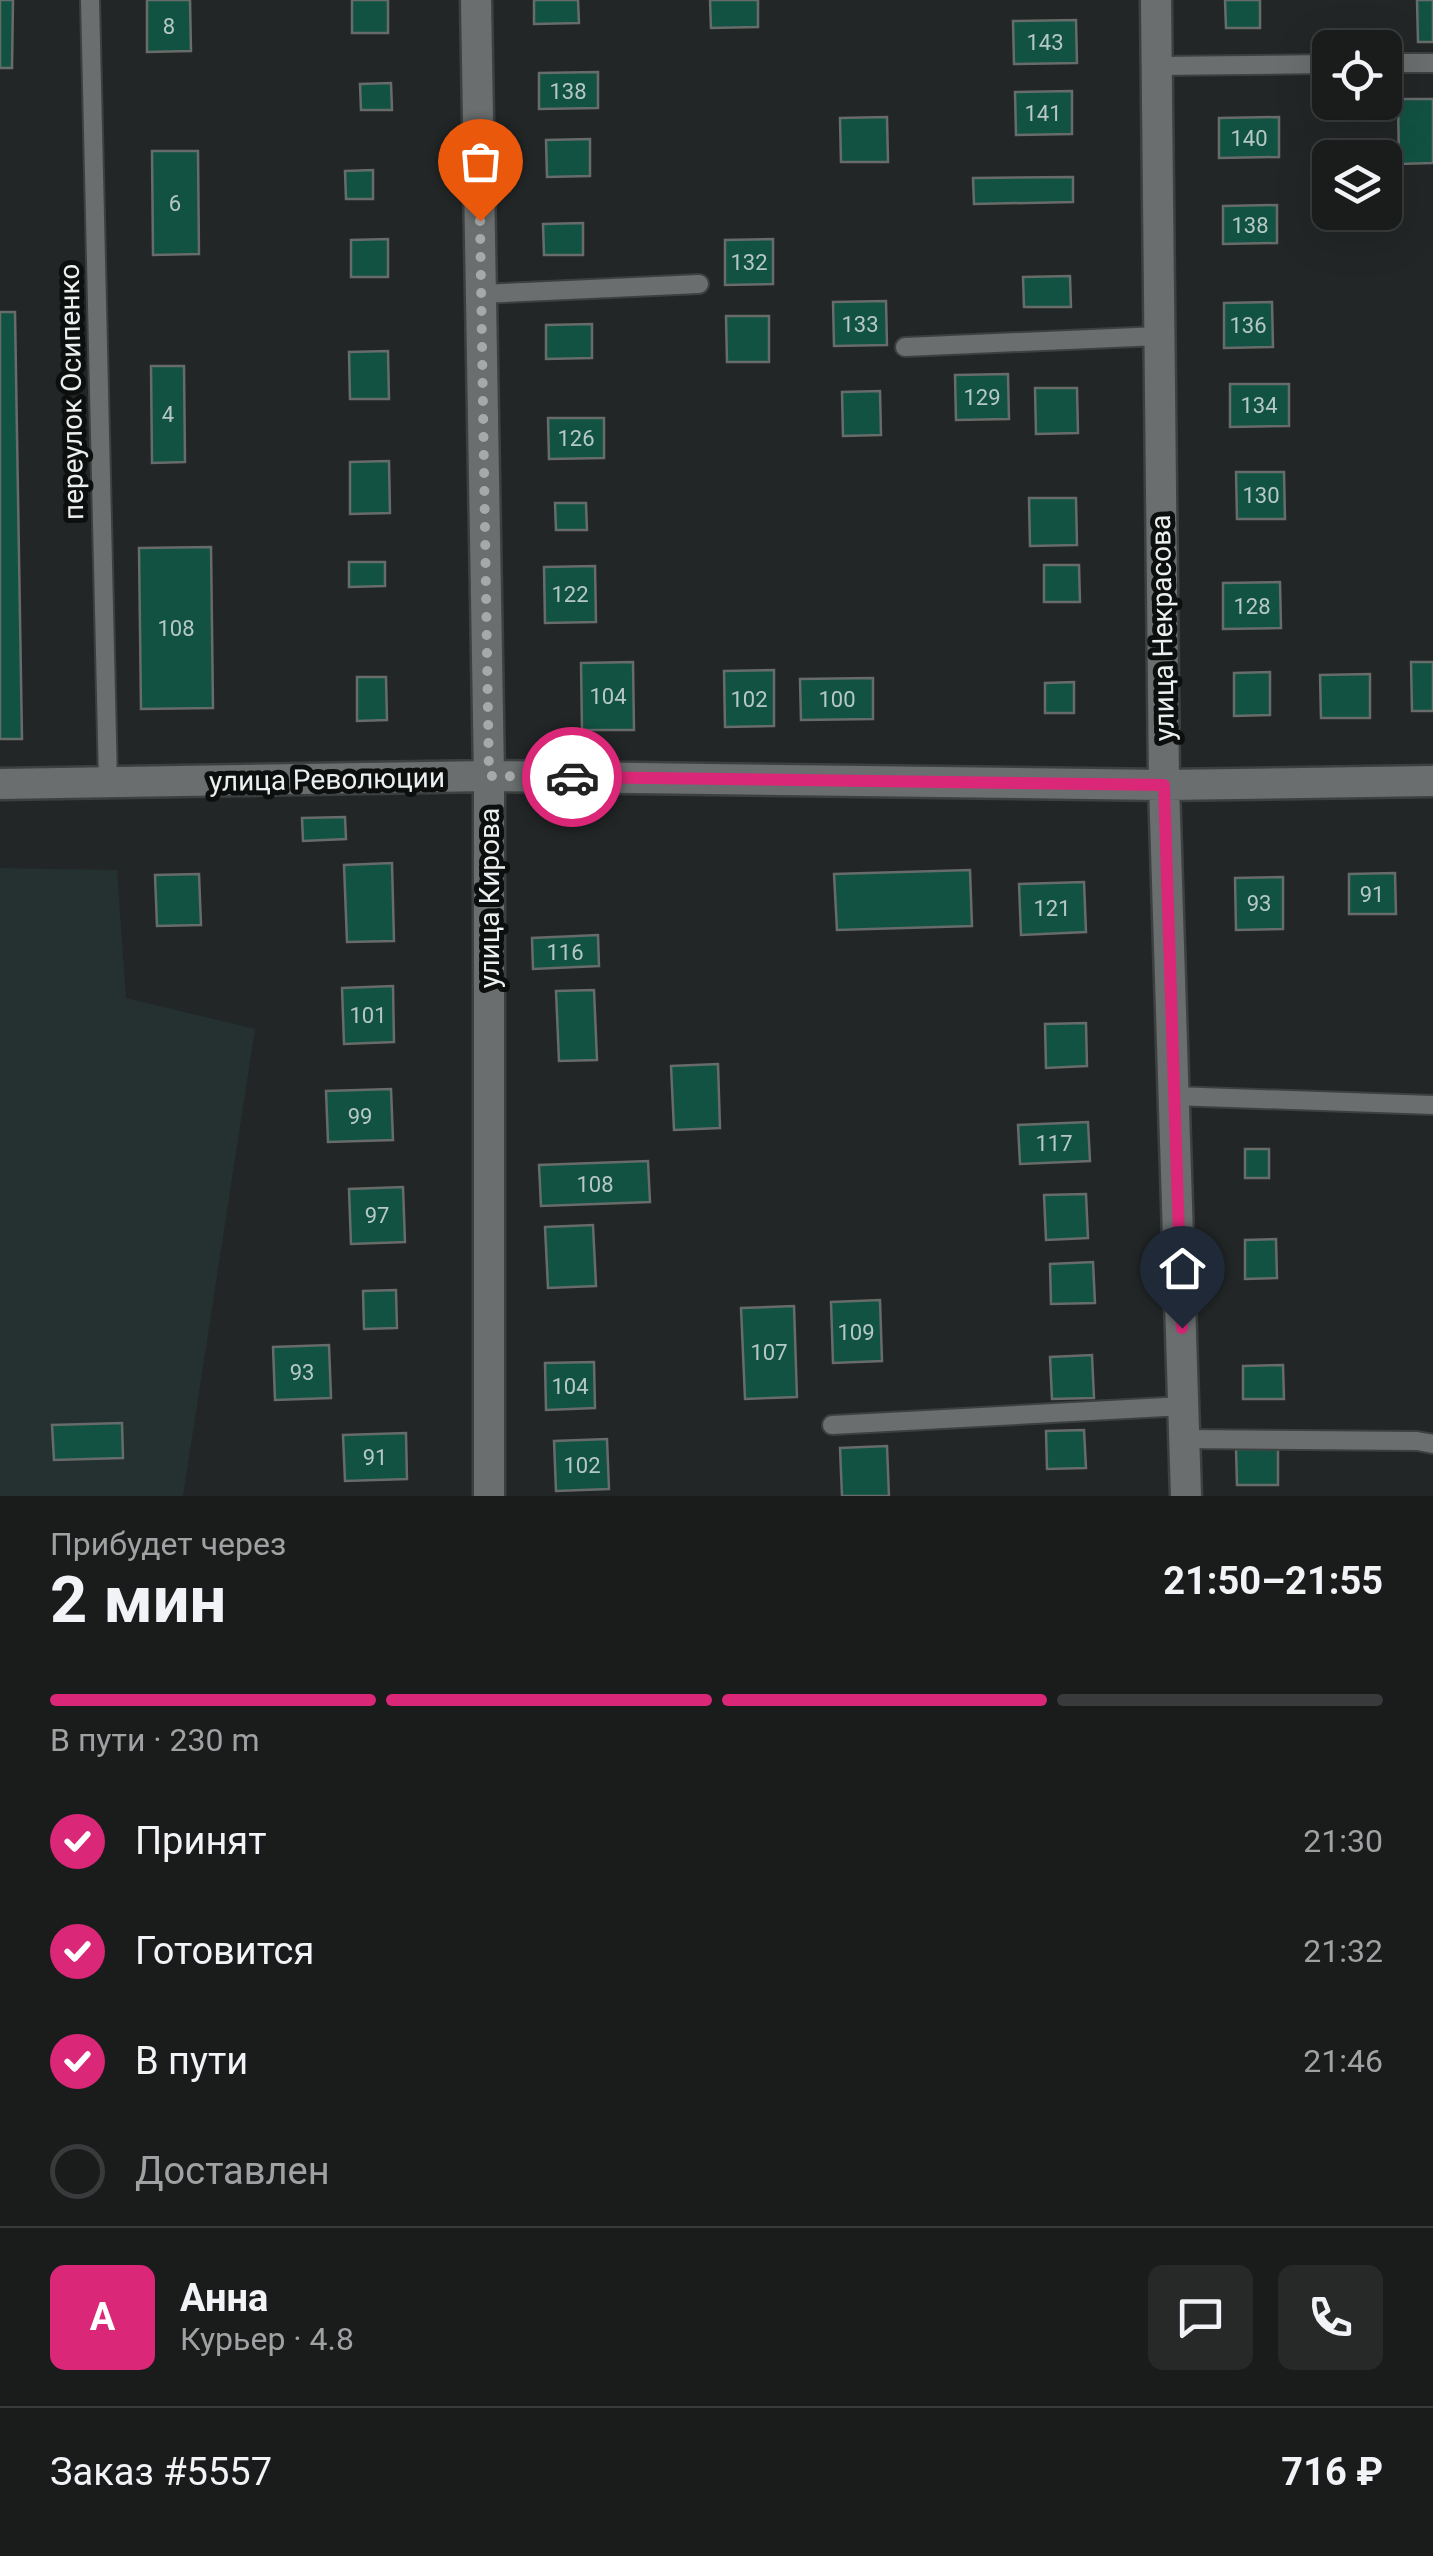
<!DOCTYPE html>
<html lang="ru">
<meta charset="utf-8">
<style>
:root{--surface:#1a1c1c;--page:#272929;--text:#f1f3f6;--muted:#9fa1a3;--line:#383a3b;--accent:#db2777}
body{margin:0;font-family:Roboto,sans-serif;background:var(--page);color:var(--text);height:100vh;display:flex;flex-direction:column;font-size:38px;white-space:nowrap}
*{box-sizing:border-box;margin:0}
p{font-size:32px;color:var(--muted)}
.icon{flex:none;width:55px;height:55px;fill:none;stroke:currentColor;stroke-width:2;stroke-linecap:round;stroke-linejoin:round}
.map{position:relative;height:1496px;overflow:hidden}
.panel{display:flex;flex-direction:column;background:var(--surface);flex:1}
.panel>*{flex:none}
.buttons{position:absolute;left:1312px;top:30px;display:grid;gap:20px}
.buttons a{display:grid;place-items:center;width:90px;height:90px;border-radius:15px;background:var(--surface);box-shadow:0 10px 40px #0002,0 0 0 2px var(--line);font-size:50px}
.pin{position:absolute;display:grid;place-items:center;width:85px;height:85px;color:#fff;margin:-102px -42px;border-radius:50% 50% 50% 0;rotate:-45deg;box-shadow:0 0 10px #0007}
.pin .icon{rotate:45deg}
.courier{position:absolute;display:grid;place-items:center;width:100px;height:100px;margin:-50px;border:8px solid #db2777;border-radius:50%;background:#fff;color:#222;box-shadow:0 2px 12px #0007}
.headline em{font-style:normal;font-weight:700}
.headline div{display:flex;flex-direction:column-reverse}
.headline{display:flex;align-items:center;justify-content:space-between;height:170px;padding:0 50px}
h1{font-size:65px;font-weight:700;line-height:75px}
.bar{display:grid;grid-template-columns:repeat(4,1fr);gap:15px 10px;align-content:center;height:120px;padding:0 50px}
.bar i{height:12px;border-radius:8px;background:var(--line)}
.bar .active{background:var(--accent)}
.bar p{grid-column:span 4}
.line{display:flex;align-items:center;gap:25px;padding:0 50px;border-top:2px solid var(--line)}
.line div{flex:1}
.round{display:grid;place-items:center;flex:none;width:105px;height:105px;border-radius:15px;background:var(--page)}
ol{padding:0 50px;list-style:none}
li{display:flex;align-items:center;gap:30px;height:110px}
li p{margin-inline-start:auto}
li .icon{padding:10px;border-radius:50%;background:var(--accent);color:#fff;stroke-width:4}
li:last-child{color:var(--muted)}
li i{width:55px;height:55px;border:5px solid var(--line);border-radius:50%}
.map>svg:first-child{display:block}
.built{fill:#253131}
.building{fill:#125243;stroke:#676b6a;stroke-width:2.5}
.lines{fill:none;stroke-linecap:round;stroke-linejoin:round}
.lane-casing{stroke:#3d4040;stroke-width:22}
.street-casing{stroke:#3d4040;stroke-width:35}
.lane{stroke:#6a6e6f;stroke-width:18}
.street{stroke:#6a6e6f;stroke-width:30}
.done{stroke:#a5a9a9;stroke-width:10;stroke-dasharray:0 18}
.route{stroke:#db2777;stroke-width:12}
.labels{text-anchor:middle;stroke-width:10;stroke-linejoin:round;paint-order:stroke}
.number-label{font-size:22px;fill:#b6c8c4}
.street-label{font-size:28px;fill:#ecefef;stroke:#0d0f0f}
</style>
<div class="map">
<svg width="1433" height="1496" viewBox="0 0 1433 1496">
<rect width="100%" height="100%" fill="#222626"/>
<path class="built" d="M0,868l117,2 9,128 129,31 -72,467h-183z"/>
<path class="building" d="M0,0h13l-1,68h-12z
M147,0h43l1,51 -44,1z
M352,0h36v33h-36z
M534,0h44l1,23 -45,1z
M710,0h48v27l-47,1z
M1225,0h35v28h-34z
M1417,0h16v42h-15z
M1076,20l1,43 -63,1 -1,-43z
M598,72v36l-59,1v-36z
M391,83l1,27h-31l-1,-26z
M1072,91v43l-56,1 -1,-43z
M1398,99h35v64l-34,1z
M887,117l1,45h-47l-1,-44z
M1279,117v40l-60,1v-40z
M590,139v37l-43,1 -1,-37z
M152,151h46l1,103 -46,1z
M373,170v29h-27l-1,-28z
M1073,177v25l-99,2 -1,-26z
M1277,205v38l-54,1v-38z
M583,223v32h-39l-1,-31z
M388,239v38h-37v-37z
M773,239v45l-48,1v-45z
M1070,276l1,31h-47l-1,-30z
M886,301l1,44 -53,1 -1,-44z
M1272,302l1,45 -49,1v-45z
M0,312h15l7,427h-22z
M726,316h43v46h-42z
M592,324v34l-46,1v-34z
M388,351l1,48h-39l-1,-47z
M151,366h33l1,96 -33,1z
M1008,374l1,45 -53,1 -1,-45z
M1230,384h59v42l-59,1z
M1035,388h42l1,45 -42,1z
M880,391l1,44 -38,1 -1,-44z
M548,418h56v40l-55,1z
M389,461l1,52 -40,1v-52z
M1236,472h48l1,47h-48z
M1029,498h47l1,47 -47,1z
M555,503h31l1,27h-31z
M211,547l2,161 -72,1 -2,-161z
M349,562h36v24l-36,1z
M1044,565h35l1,37h-36z
M595,566l1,56 -51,1 -1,-56z
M1280,582l1,46 -58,1v-46z
M633,662l1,68h-52l-1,-67z
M1411,662h22v49h-21z
M774,670v56l-49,1 -1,-56z
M1270,672v43l-36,1v-43z
M1370,674v44h-49l-1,-43z
M357,677h29l1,43 -30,1z
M873,678v41l-72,1 -1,-41z
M1074,682v31h-29v-30z
M345,817l1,22 -43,2 -1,-23z
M392,863l2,78 -47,1 -3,-77z
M970,870l2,56 -135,4 -3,-56z
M1395,873l1,41h-47v-40z
M199,874l2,51 -44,1 -2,-51z
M1283,877v52l-47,1 -1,-52z
M1084,882l2,50 -65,3 -2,-51z
M598,935l1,31 -66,3 -1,-31z
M393,986l1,56 -50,2 -2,-56z
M594,990l3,70 -38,1 -3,-70z
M1086,1023l1,43 -41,2 -1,-44z
M718,1064l2,64 -46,2 -3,-64z
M391,1089l2,51 -65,2 -2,-51z
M1088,1122l2,39 -70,3 -2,-39z
M1245,1149h24v29h-24z
M648,1161l2,41 -109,4 -2,-41z
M403,1187l2,55 -54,2 -2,-55z
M1086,1194l2,44 -42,2 -2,-45z
M593,1225l3,61 -48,2 -3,-61z
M1276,1239l1,39 -32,1v-39z
M1093,1262l2,41 -44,1 -1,-40z
M396,1290l1,38 -33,1 -1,-38z
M880,1300l2,61 -49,2 -2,-61z
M794,1306l3,91 -52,2 -4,-91z
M329,1345l2,53 -56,2 -2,-53z
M1092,1355l2,43 -42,1 -2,-42z
M594,1362l1,46 -49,2 -1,-47z
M1283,1365l1,34h-41v-33z
M122,1423l1,35 -69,2 -2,-35z
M1084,1430l2,38 -39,1 -1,-38z
M406,1433l1,46 -62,2 -2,-46z
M607,1439l2,50 -53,2 -2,-50z
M887,1446l2,50h-47l-2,-48z
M1236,1449h42v36h-41z"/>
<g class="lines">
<g class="lane-casing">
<path id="lane" d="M90,0l18,782
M1385,63h48
M1156,66l174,-2
M481,294l218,-10
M905,347l254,-11
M1174,1096l259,9
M832,1425l352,-19
M1185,1439l232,2 16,3"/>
</g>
<g class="street-casing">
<path id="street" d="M476,0l13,776v720
M1156,0l8,785 22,711
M0,784l489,-8 675,9 269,-4"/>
</g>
<use href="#lane" class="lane"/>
<use href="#street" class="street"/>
</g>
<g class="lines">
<path class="done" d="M480,221l9,555 83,1"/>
<path class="route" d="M572,777l592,8 18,543"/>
</g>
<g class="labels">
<g class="number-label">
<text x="169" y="34">8</text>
<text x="1045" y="50">143</text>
<text x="568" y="99">138</text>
<text x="1043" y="121">141</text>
<text x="1249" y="146">140</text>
<text x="175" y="211">6</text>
<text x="1250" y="233">138</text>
<text x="749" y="270">132</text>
<text x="860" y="332">133</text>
<text x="1248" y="333">136</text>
<text x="982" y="405">129</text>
<text x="1259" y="413">134</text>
<text x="168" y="422">4</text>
<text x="576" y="446">126</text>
<text x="1261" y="503">130</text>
<text x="570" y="602">122</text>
<text x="1252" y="614">128</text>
<text x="176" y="636">108</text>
<text x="608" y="704">104</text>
<text x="749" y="707">102</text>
<text x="837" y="707">100</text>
<text x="1372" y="902">91</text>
<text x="1259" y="911">93</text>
<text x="1052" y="916">121</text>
<text x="565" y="960">116</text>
<text x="368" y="1023">101</text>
<text x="360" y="1124">99</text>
<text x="1054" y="1151">117</text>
<text x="595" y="1192">108</text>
<text x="377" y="1223">97</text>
<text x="856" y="1340">109</text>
<text x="769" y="1360">107</text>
<text x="302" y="1380">93</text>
<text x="570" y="1394">104</text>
<text x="375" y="1465">91</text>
<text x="582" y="1473">102</text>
</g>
<g class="street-label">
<text transform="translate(71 392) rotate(-91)" y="10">переулок Осипенко</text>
<text transform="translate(1162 628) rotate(-91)" y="10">улица Некрасова</text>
<text transform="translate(327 779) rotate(-1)" y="10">улица Революции</text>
<text transform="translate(489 898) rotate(-90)" y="10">улица Кирова</text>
</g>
</g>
</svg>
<div class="buttons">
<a><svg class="icon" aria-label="locate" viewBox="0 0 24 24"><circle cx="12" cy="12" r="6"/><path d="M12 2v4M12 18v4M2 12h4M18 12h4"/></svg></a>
<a><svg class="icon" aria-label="layers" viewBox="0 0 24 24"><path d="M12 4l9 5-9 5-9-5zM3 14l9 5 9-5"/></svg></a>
</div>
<div class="pin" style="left:480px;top:221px;background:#ea580c"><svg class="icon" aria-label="bag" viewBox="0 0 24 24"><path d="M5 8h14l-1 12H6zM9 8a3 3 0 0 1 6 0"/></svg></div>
<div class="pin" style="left:1182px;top:1328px;background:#1f2937"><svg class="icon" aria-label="home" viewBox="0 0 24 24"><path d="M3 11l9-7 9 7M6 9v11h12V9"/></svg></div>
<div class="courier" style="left:572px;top:777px"><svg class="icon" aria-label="car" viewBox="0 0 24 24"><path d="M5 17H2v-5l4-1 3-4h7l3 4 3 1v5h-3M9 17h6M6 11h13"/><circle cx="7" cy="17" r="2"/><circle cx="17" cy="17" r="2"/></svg></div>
</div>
<section class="panel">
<div class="headline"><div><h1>2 мин</h1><p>Прибудет через</p></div><em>21:50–21:55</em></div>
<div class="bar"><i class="active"></i><i class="active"></i><i class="active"></i><i></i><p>В пути · 230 m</p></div>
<ol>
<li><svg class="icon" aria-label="check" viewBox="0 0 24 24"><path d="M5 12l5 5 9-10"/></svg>Принят<p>21:30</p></li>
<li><svg class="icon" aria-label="check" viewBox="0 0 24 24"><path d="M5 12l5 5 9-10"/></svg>Готовится<p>21:32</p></li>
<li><svg class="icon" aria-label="check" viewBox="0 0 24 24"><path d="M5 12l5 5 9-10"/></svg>В пути<p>21:46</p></li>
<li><i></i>Доставлен</li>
</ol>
<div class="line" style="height:180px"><b class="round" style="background:var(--accent);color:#fff">А</b><div><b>Анна</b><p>Курьер · 4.8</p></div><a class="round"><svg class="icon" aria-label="chat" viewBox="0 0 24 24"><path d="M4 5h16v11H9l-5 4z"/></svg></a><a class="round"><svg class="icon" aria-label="phone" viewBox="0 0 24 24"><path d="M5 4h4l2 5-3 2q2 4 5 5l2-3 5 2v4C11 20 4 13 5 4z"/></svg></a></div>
<div class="line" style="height:130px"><div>Заказ #5557</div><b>716 ₽</b></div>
</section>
